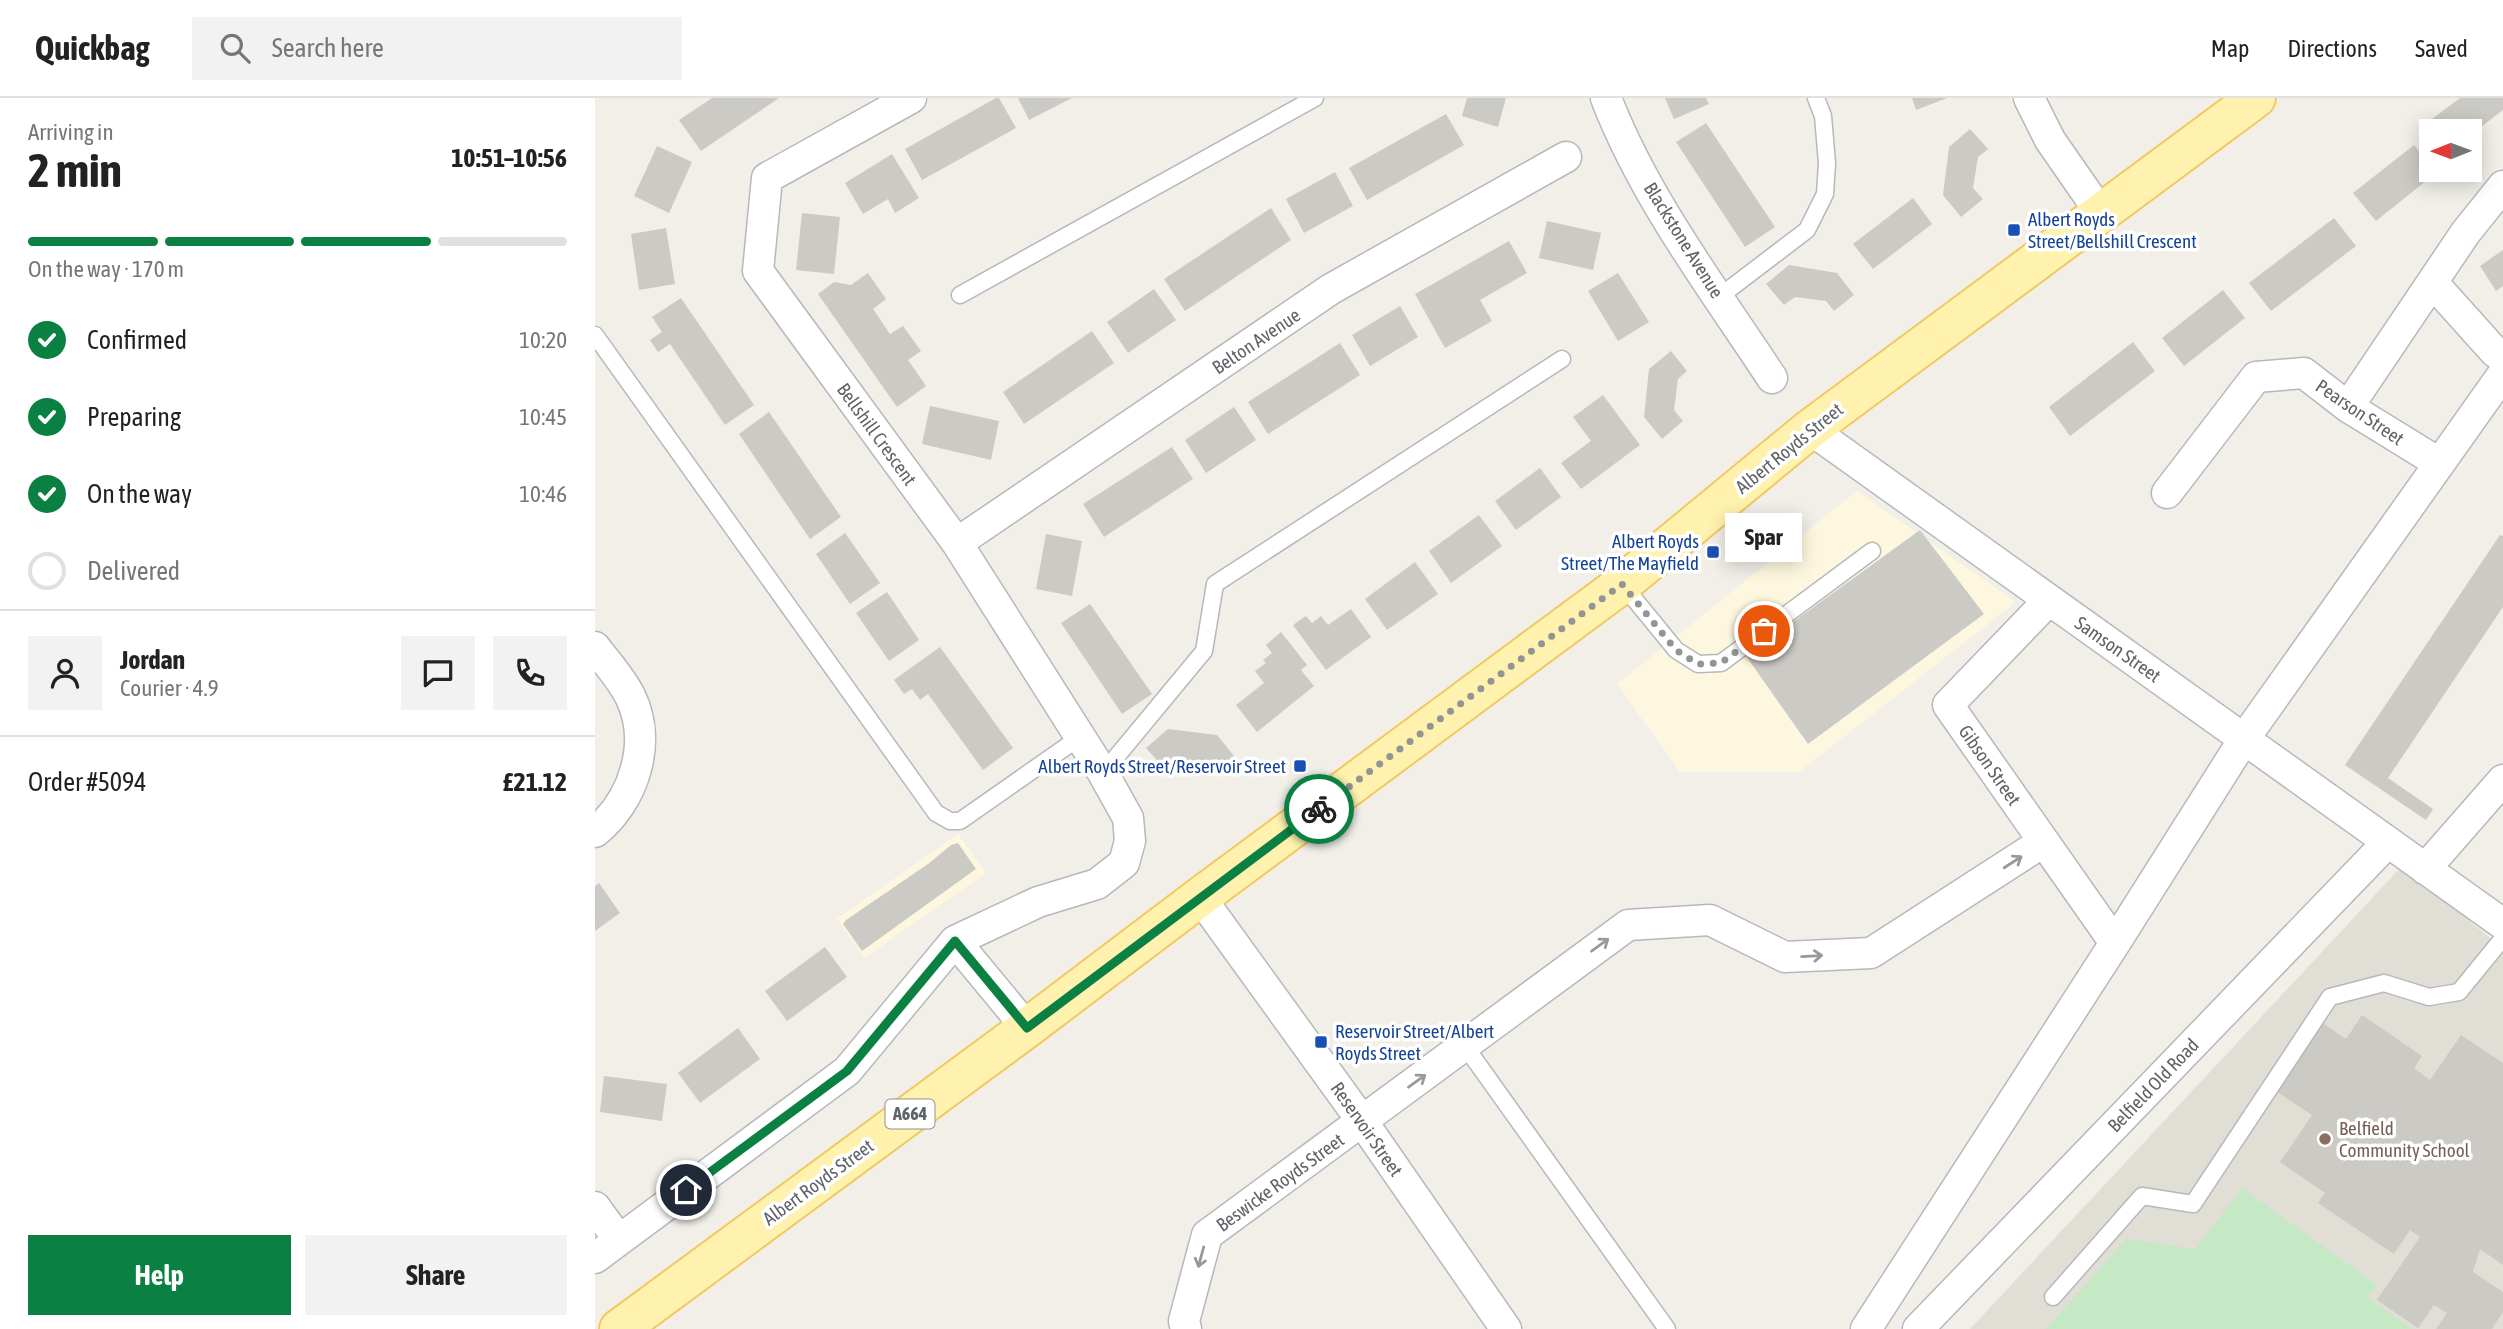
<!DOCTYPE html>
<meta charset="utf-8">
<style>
:root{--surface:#fff;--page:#f2f2f2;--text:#222;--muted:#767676;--line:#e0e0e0;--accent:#0b8043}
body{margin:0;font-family:"Asap Condensed",sans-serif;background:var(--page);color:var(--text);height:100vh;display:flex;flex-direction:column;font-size:26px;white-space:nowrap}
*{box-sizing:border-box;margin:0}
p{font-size:23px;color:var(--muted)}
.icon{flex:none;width:38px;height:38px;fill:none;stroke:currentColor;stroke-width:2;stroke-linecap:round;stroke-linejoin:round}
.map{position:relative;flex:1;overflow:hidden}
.sheet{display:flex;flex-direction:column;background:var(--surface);width:595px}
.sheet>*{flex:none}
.needle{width:46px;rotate:269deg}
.buttons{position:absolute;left:1824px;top:21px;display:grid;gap:14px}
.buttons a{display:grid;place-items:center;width:63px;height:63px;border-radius:0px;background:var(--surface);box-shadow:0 4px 18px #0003;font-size:35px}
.pin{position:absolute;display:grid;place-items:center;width:60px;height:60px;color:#fff;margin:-30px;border:4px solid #fff;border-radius:50%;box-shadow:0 2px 7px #0007}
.courier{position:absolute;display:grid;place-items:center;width:70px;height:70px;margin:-35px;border:5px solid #0b8043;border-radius:50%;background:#fff;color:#222;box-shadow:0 2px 9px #0007}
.bubble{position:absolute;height:49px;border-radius:0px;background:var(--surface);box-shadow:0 4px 18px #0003;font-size:23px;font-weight:700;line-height:49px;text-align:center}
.head em{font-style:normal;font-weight:700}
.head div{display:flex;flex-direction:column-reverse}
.head{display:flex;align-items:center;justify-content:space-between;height:119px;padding:0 28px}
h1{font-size:46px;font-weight:700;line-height:52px}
.bar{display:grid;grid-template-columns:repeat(4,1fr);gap:10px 7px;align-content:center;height:84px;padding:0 28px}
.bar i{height:9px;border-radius:5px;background:var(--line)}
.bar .selected{background:var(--accent)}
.bar p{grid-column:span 4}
.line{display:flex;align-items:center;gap:18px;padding:0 28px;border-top:2px solid var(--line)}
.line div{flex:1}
.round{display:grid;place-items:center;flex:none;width:74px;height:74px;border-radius:0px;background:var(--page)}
ol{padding:0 28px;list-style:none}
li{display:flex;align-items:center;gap:21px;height:77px}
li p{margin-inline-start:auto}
li .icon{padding:7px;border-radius:50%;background:var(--accent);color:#fff;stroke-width:4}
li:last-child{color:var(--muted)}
li i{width:38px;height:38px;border:4px solid var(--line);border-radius:50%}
.primary-button{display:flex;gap:14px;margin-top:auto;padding:14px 28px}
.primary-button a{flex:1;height:80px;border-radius:0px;background:var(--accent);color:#fff;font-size:28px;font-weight:700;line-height:80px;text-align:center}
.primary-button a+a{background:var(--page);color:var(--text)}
header{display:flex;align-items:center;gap:42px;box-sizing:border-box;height:98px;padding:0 35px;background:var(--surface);border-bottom:2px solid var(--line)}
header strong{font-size:33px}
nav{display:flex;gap:38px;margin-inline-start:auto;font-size:24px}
.search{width:490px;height:63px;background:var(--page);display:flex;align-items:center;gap:18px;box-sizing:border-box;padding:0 24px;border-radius:0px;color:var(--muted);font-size:26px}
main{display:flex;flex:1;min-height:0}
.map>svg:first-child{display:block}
.commercial{fill:#fef7e0}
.education{fill:#e1ded6}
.green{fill:#c5e8c5}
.building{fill:#cccac5}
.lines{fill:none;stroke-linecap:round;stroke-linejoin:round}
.lane-casing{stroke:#b5b8bc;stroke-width:19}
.street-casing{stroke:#b5b8bc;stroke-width:33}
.primary-casing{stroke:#f2c960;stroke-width:42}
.lane{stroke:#fff;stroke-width:16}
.street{stroke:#fff;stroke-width:30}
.primary{stroke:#fff2af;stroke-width:38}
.oneway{stroke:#979a9d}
.done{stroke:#929495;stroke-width:7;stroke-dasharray:0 12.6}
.route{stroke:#0b8043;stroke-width:9}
.transit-dot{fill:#1a4fb4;stroke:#fff;stroke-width:2.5}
.education-dot{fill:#8d6e63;stroke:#fff;stroke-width:2.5}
.labels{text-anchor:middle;stroke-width:7;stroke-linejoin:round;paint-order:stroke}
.shield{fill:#fff;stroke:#8f9295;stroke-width:2}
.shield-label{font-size:18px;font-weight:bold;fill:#5f6368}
.transit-label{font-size:19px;fill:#164399;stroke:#fff;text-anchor:start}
.street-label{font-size:19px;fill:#5f6368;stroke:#fff}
.education-label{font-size:19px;fill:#785e54;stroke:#fff;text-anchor:start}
</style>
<header>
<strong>Quickbag</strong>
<div class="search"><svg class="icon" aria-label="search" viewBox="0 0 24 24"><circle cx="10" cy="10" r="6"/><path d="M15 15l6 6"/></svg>Search here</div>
<nav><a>Map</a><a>Directions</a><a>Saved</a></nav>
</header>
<main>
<section class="sheet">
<div class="head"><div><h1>2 min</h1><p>Arriving in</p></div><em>10:51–10:56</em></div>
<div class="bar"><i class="selected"></i><i class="selected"></i><i class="selected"></i><i></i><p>On the way · 170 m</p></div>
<ol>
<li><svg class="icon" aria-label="check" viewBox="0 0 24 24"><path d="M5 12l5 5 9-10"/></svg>Confirmed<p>10:20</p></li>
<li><svg class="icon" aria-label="check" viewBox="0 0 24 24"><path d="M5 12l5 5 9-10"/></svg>Preparing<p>10:45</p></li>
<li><svg class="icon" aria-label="check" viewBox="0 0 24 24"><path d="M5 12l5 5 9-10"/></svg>On the way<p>10:46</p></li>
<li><i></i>Delivered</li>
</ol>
<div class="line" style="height:126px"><a class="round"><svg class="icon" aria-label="person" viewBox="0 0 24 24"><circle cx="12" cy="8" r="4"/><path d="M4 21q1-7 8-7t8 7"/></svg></a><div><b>Jordan</b><p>Courier · 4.9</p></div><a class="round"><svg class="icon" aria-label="chat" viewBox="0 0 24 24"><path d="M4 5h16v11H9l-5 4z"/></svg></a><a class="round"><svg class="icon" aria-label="phone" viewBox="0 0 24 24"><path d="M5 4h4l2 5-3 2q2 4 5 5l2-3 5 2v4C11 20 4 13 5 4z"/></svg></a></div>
<div class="line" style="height:91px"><div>Order #5094</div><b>£21.12</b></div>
<div class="primary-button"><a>Help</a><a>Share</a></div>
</section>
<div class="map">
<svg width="1908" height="1231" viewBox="0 0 1908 1231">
<rect width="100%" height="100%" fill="#f1efe8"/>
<path class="commercial" d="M1262,393l159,111 -217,170h-119l-63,-88z
M363,736l28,39 -122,85 -27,-39z"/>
<path class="education" d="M1808,767l100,84v380h-533z"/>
<path class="green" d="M1647,1090l135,97 -9,12 44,32h-366l80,-90 69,10z"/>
<path class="building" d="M117,0h67l-78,53 -22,-31z
M401,0h3l17,30 -94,52 -17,-31z
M423,0h54l-43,22z
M872,0h39l-8,29 -36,-11z
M1070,0h41l3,6 -35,15z
M1317,0h35l-31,12z
M1865,0h43v12l-34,26v-5h-27l-10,-12z
M851,16l18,31 -97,55 -18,-32z
M1111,25l69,104 -30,20 -69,-105z
M1375,31l18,20 -10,8 -5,31 10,11 -22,18 -18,-22 6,-48z
M1819,47l17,21v4l5,3 -60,48 -23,-28z
M62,48l35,16 -23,51 -35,-17z
M297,56l27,44 -24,15 -7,-14 -25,15 -18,-31z
M740,74l18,34 -49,27 -18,-34z
M1318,100l19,26 -59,45 -20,-25z
M676,110l20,32 -106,71 -21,-32z
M207,115l38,4 -6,57 -38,-4z
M1739,120l22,28 -85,65 -22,-28z
M952,123l54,12 -8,37 -54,-12z
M71,130l9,56 -36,6 -8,-56z
M914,143l18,32 -47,27 12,21 -47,27 -30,-54z
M1908,152v36l-7,5 -16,-25z
M1194,167l48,8 17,22 -20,16 -8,-10 -31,-4 -11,8 -18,-21z
M273,175l18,26 -13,10 17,25 13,-8 18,25 -13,9 18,26 -29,21 -79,-113 16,-12 17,3z
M1023,175l31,49 -31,19 -30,-50z
M559,191l22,31 -48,33 -21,-31z
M1628,192l22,28 -61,48 -22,-28z
M86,200l73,107 -29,20 -55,-81 -12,8 -8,-12 12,-8 -10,-15z
M805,208l18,31 -48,29 -18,-31z
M497,233l22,32 -90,61 -21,-32z
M1538,244l22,29 -85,65 -21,-29z
M745,245l20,32 -92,59 -20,-32z
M1076,253l16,20 -9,8 -4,31 9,11 -21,18 -18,-22 5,-48z
M1008,297l37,50 -59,44 -20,-26 30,-22 -18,-24z
M335,308l69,15 -8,39 -69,-16z
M639,309l22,33 -50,33 -21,-33z
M174,314l72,105 -31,22 -71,-105z
M577,349l21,32 -89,58 -21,-33z
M945,370l21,29 -45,33 -21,-29z
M884,417l23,31 -51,37 -22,-32z
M1325,432l64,84 -176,130 -62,-88z
M250,435l35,50 -30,21 -34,-50z
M451,436l36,7 -10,55 -36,-7z
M1905,437l3,1v71l-115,171 45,31 -7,11 -81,-55z
M820,464l23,32 -51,36 -22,-31z
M292,494l32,48 -30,21 -33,-48z
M495,506l62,90 -30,20 -61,-91z
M756,511l20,28 -45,33 -33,-45 13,-9 6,7 9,-7 7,9z
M686,534l26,33 -6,5 13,16 -57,46 -21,-27 28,-22 -9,-12 11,-8 -3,-3 9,-7 -6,-8z
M345,549l73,101 -30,22 -55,-76 -8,6 -8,-11 -8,5 -10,-14z
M573,631l49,6 17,21 -20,17 -8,-10 -30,-3 -11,9 -19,-21z
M363,745l18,26 -114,82 -19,-27 3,-4 82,-56 23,-19z
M4,785l21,30 -25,18v-45z
M230,849l22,30 -60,44 -22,-30z
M1767,917l60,41 -8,12 16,12 31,-45 42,28v202l-23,-16 -7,23 30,20v20l-11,17h-56l11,-16 -13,-8 -16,23 -41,-28 43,-63 -10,-7 -16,24 -76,-51 7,-10 -45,-31 32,-47 -38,-25 47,-68 25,17z
M143,930l22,31 -60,44 -22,-30z
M9,978l63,8 -5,37 -62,-9z"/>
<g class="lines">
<g class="lane-casing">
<path id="lane" d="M365,197l355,-197
M1124,199l88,-67 18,-36 2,-31 -4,-47 -7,-18
M0,237l341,478 14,8h10l120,-84
M1027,486l54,66 22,14 23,-1 151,-112
M508,675l101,-122 11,-67 347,-225
M870,948l202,283
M1458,1199l89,-101 51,8 137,-207 54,-14 45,14 30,-5 44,-54"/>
</g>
<g class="street-casing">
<path id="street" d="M1011,0c39,101 107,190 166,280
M1434,0l21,42 50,72
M1838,185l62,69 8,5
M1753,309l118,-175 37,-46
M1215,331l693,495
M1572,395l89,-116 48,-4 44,34 91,56
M362,445l374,-254 235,-132
M1454,502l-101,105 167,238
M0,549c11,15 26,31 35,49 23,46 4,105 -35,136
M1830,771l78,-89
M605,799l162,224 144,208
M360,843l72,87
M0,1109l24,33
M0,1160l252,-187 108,-130 83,-39 59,-18 27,-21 6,-22 -2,-23 -25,-45 -146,-230 -199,-272 9,-93 144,-80
M591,1231l-2,-8 23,-86 421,-310 82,-5 75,37 86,-4 172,-111
M1271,1231l249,-386 129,-204 259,-365
M1323,1231l470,-487"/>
</g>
<g class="primary-casing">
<path id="primary" d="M24,1231l408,-301 173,-131 422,-313 188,-155 446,-331"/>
</g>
<use href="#lane" class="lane"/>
<use href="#street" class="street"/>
<use href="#primary" class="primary"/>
</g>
<defs><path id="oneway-shaft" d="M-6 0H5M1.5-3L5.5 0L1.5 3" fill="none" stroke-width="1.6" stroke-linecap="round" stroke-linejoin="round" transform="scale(1.75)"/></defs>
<g class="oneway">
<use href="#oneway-shaft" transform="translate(1418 764) rotate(-33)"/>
<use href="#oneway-shaft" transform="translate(1005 847) rotate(-36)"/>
<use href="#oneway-shaft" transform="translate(1217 858) rotate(-3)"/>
<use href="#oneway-shaft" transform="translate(822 983) rotate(-36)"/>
<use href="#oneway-shaft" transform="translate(606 1159) rotate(105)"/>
</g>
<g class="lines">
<path class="done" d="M724,711l303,-225 54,66 22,14 23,-1 43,-32"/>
<path class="route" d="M91,1092l161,-119 108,-130 72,87 292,-219"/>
</g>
<g class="transit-dot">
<rect x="1412" y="125" width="14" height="14" rx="3.5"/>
<rect x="1111" y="447" width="14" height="14" rx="3.5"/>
<rect x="698" y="661" width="14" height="14" rx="3.5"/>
<rect x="719" y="937" width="14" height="14" rx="3.5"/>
</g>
<circle class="education-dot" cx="1730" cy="1041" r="7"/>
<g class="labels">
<rect class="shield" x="290.5" y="1001.5" width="49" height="29" rx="5"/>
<g class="shield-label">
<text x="315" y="1022">A664</text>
</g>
<g class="transit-label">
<text x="1433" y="128">Albert Royds<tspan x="1433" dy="22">Street/Bellshill Crescent</tspan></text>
<text x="1104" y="450" text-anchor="end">Albert Royds<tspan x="1104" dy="22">Street/The Mayfield</tspan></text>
<text x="691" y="675" text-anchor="end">Albert Royds Street/Reservoir Street</text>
<text x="740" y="940">Reservoir Street/Albert<tspan x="740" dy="22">Royds Street</tspan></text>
</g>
<g class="street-label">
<text transform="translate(1089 142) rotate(58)" y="7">Blackstone Avenue</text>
<text transform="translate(661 243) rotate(-34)" y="7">Belton Avenue</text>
<text transform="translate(1765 314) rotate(34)" y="7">Pearson Street</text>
<text transform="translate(282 336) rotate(54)" y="7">Bellshill Crescent</text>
<text transform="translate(1194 350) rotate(-39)" y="7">Albert Royds Street</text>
<text transform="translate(1523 551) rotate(35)" y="7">Samson Street</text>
<text transform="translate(1395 667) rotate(55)" y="7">Gibson Street</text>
<text transform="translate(1558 987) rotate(-46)" y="7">Belfield Old Road</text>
<text transform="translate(772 1031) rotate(55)" y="7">Reservoir Street</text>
<text transform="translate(223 1084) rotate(-36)" y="7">Albert Royds Street</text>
<text transform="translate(685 1084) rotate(-36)" y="7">Beswicke Royds Street</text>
</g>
<g class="education-label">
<text x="1744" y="1037">Belfield<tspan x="1744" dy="22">Community School</tspan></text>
</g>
</g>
</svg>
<div class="buttons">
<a><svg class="needle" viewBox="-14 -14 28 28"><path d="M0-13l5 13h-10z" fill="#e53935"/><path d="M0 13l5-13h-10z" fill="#767676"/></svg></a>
</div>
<div class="pin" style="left:1169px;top:533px;background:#ea580c"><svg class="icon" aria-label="bag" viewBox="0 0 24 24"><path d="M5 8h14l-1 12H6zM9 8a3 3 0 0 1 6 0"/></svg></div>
<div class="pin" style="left:91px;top:1092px;background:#1f2937"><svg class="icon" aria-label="home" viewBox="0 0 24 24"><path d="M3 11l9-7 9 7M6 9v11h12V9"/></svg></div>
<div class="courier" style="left:724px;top:711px"><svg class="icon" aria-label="bike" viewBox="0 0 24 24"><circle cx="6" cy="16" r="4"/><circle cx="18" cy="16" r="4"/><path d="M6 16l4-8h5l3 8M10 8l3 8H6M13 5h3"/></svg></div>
<div class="bubble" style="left:1130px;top:415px;width:77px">Spar</div>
</div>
</main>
